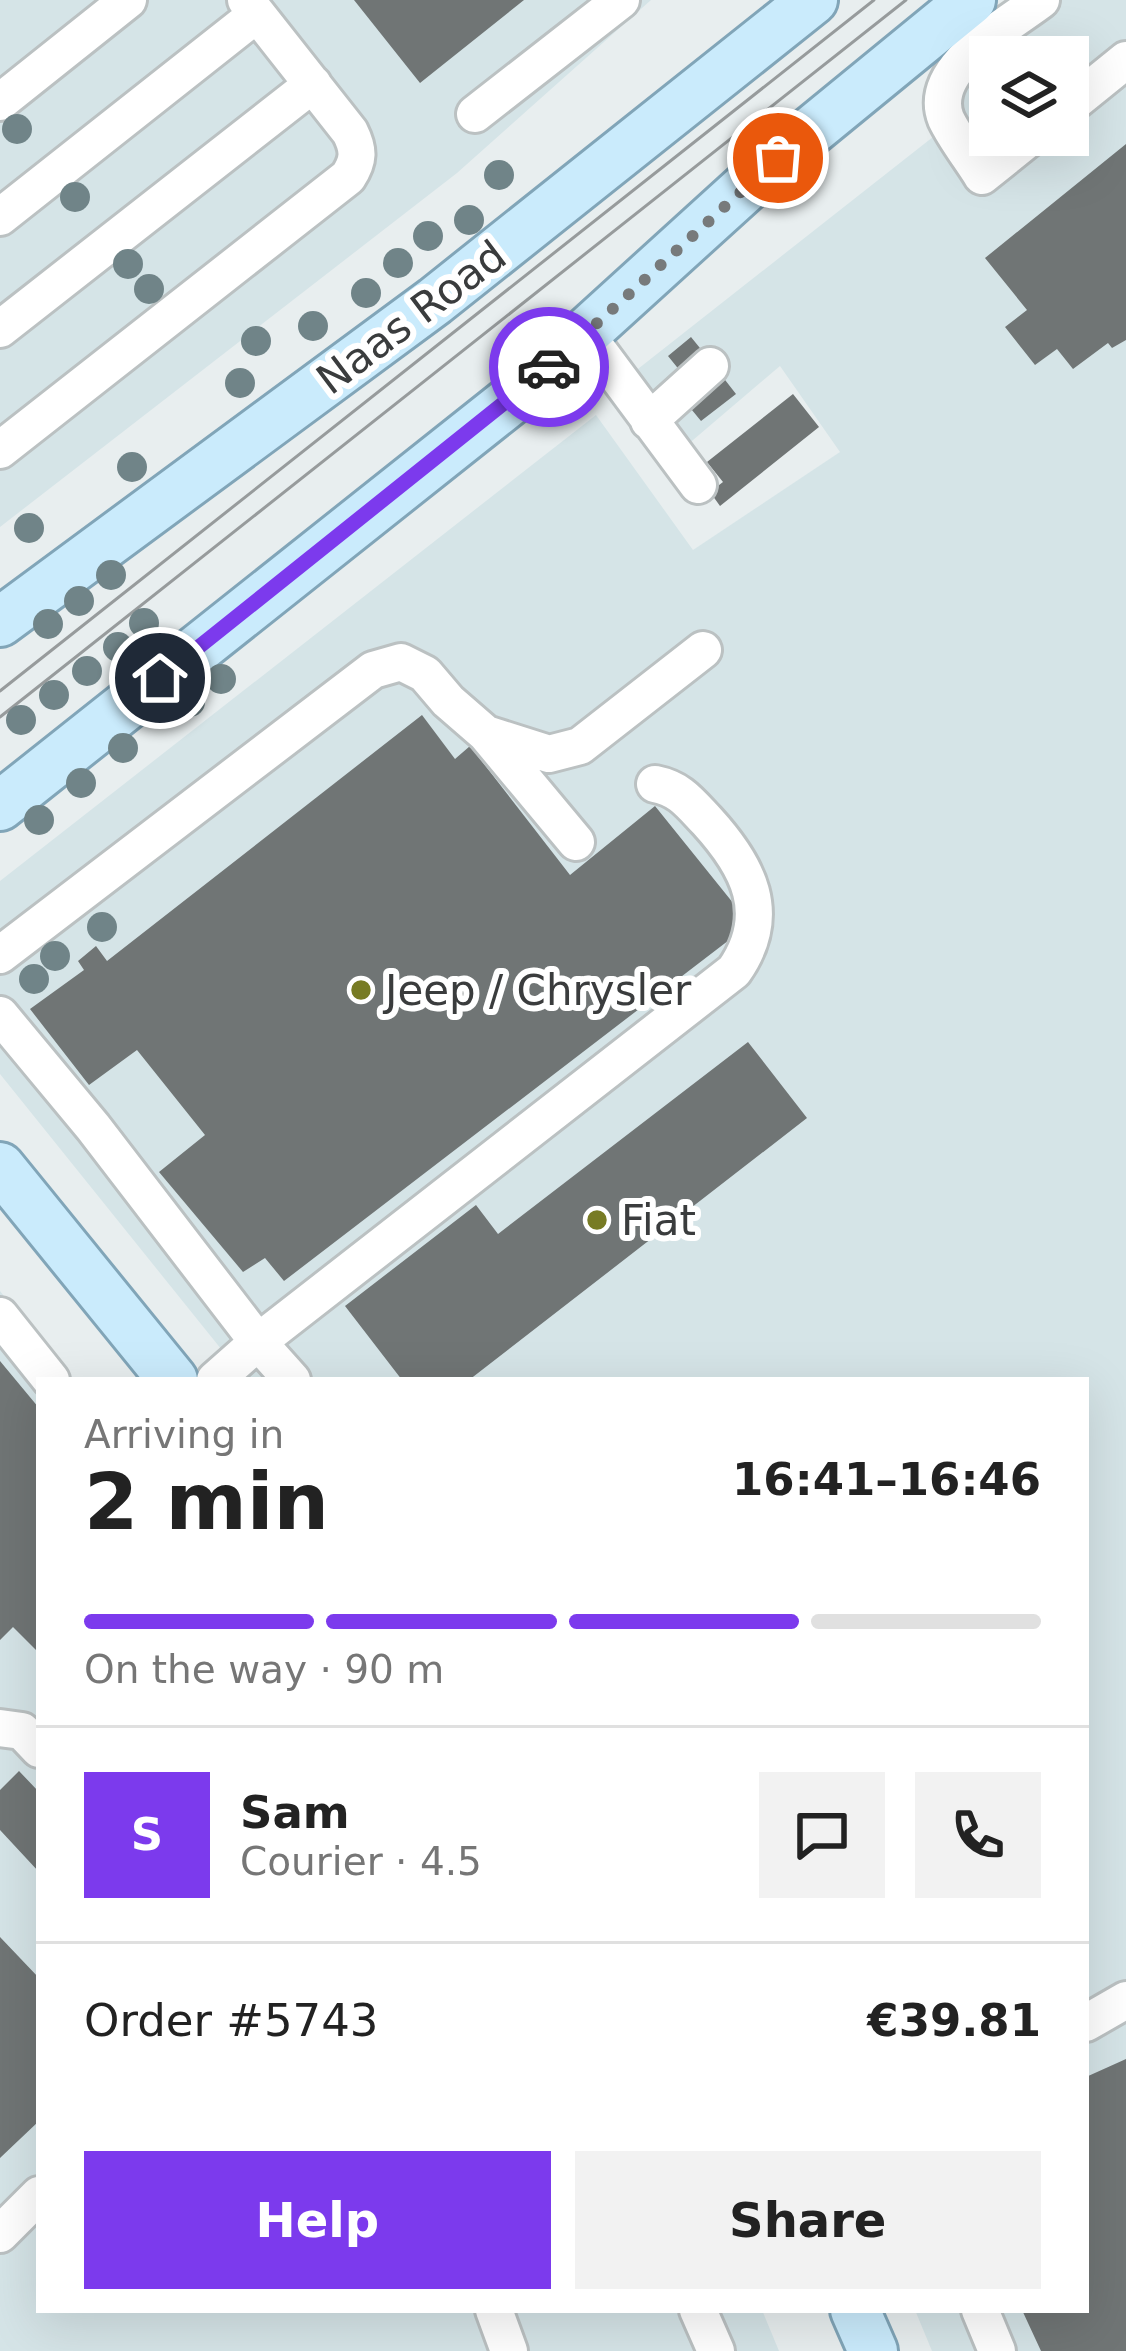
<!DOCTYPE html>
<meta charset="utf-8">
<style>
:root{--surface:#fff;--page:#f2f2f2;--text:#222;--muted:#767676;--line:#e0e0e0;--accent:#7c3aed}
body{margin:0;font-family:"DejaVu Sans",sans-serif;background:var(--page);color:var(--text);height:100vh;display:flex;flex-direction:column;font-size:45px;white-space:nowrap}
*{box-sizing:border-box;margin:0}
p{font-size:39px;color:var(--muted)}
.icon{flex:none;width:66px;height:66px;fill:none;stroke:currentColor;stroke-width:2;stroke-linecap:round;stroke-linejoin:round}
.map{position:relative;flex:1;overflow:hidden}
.side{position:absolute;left:36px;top:1377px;width:1053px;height:936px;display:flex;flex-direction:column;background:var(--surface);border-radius:0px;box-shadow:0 12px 48px #0002}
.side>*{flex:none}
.controls{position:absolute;left:969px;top:36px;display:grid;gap:24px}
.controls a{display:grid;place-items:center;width:120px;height:120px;border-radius:0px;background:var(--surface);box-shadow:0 12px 48px #0002;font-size:60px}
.pin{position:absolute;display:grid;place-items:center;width:102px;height:102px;color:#fff;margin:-51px;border:6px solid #fff;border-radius:50%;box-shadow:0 3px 12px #0007}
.courier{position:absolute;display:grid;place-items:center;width:120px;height:120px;margin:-60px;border:9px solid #7c3aed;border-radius:50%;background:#fff;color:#222;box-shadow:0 3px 15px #0007}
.headline em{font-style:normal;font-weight:800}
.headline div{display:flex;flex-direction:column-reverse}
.headline{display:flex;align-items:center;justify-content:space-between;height:204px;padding:0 48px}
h1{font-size:78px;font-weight:800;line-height:90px}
.bar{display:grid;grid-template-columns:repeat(4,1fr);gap:18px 12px;align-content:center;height:144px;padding:0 48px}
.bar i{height:15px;border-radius:9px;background:var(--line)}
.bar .selected{background:var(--accent)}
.bar p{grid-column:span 4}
.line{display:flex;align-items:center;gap:30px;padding:0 48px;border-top:3px solid var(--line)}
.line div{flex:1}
.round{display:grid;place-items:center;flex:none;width:126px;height:126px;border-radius:0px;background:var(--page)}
.primary-button{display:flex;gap:24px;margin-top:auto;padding:24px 48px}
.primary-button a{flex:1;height:138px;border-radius:0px;background:var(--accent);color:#fff;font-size:48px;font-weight:800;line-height:138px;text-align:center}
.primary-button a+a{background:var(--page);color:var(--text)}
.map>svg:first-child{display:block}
.built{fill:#d5e4e7;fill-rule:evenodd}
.building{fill:#707575}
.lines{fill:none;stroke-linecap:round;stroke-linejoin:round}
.minor-casing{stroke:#bbc1c2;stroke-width:42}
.major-casing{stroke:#81a5b8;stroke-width:54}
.minor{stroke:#fff;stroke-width:36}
.major{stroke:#caebfc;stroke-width:48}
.tram{stroke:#979b9c;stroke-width:3}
.tree{fill:#708488}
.done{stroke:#777a7b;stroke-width:12;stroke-dasharray:0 21.6}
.route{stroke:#7c3aed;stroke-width:15}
.poi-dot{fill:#777b24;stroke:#fff;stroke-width:4.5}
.labels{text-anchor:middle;stroke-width:12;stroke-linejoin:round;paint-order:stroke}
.street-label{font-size:42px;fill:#3a3c3d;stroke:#fff}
.poi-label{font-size:42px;fill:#3a3c3d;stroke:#fff;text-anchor:start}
</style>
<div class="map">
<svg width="1126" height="2351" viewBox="0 0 1126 2351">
<rect width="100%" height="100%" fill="#e8eeef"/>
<path class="built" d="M0,0h651l-194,173 -457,354z
M1027,0h99v2351h-194l-17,-41h171v-930h-840l-246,-306v-193l596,-466 97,135 147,-98 -60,-86 -94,80 -11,-15 1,-19 -32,-19 -15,-17 309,-243 -11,-55zM990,57h78v78h-78z
M0,1291l70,89h-31v930h723l17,41h-779z"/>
<path class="building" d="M354,0h170l-104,83z
M1126,144v196l-14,8 -4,-5 -35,26 -16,-20 -22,16 -30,-38 22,-17 -42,-52z
M691,337l17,21 -23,19 -17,-21z
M722,376l14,18 -35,27 -14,-17z
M793,394l26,33 -99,79 -10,-14 13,-10 -16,-20z
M422,715l33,44 15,-13 100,129 85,-69 95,118 -466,357 -19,-23 -22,14 -84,-100 46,-37 -68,-85 -48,35 -59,-76 54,-39 -6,-9 18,-15 11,15z
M748,1042l59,76 -338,262h-67l-57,-74 131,-101 22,29z
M0,1361l39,47v245l-26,-26 -13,13z
M19,1771l20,21v80l-39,-42v-40z
M0,1937l39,41v143l-39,37z
M1126,2059v292h-85l-19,-41h64v-233z"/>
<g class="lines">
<g class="minor-casing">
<path id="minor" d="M0,102l128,-102
M1068,107l58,-47
M475,114l146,-114
M1033,135l-51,41c-11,-18 -27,-38 -36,-57 -20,-50 61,-93 95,-119
M0,217l257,-203
M0,329l313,-245
M586,334l112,151
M649,421l61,-55
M0,450l348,-273c11,-17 11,-27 2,-45l-104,-132
M486,734l90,108
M0,955l373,-285 28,-8 24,12 23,27 38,33 63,20 31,-8 123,-96
M0,1015l93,112 165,215 476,-371c40,-57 14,-105 -27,-150 -18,-19 -27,-32 -52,-37
M0,1316l51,64
M215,1380l43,-38 34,38
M0,1728l22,3 17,18
M1086,2023l40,-23
M0,2234l39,-39
M494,2310l15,41
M698,2310l18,41
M980,2310l17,41"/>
</g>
<g class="major-casing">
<path id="major" d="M0,622l435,-321 378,-301
M0,806l515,-409 263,-239 193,-158
M0,1167l173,213
M855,2310l18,41"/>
</g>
<use href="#minor" class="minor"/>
<use href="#major" class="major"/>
<path class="tram" d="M0,691l874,-691
M0,717l906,-717"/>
</g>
<g class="tree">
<circle cx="17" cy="129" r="15"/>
<circle cx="499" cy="175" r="15"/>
<circle cx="75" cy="197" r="15"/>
<circle cx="469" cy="220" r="15"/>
<circle cx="428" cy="236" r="15"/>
<circle cx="398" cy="263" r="15"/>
<circle cx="128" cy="264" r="15"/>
<circle cx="149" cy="289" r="15"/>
<circle cx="366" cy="293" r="15"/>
<circle cx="313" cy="326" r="15"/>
<circle cx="256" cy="341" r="15"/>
<circle cx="240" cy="383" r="15"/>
<circle cx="132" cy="467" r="15"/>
<circle cx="29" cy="528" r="15"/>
<circle cx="111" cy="575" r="15"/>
<circle cx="79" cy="601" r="15"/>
<circle cx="144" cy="623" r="15"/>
<circle cx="48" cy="624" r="15"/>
<circle cx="118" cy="647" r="15"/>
<circle cx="87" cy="671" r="15"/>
<circle cx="221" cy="679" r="15"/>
<circle cx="54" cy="695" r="15"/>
<circle cx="190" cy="702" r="15"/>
<circle cx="21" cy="720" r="15"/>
<circle cx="123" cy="748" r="15"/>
<circle cx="81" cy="783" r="15"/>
<circle cx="39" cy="820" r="15"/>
<circle cx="102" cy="927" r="15"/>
<circle cx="55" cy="956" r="15"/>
<circle cx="34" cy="979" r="15"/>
</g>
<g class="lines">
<path class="done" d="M549,367l229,-209"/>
<path class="route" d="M160,678l389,-311"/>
</g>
<g class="poi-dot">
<circle cx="361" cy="990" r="12"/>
<circle cx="597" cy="1220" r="12"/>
</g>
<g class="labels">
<g class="street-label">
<text transform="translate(411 317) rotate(-37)" y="15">Naas Road</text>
</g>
<g class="poi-label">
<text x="385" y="1005">Jeep / Chrysler</text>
<text x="621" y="1235">Fiat</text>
</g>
</g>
</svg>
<div class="controls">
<a><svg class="icon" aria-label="layers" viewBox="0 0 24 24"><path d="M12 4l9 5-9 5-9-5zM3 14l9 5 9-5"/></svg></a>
</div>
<div class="pin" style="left:778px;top:158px;background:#ea580c"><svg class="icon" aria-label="bag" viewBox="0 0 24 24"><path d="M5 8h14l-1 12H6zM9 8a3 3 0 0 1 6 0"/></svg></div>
<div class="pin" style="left:160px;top:678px;background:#1f2937"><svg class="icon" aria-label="home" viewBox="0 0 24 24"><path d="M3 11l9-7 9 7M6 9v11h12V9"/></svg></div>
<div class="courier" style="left:549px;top:367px"><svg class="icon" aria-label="car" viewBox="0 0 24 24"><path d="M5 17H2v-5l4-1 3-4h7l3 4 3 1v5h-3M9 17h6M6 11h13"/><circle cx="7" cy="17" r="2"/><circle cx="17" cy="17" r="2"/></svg></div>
<section class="side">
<div class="headline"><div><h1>2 min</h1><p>Arriving in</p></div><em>16:41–16:46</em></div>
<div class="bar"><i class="selected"></i><i class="selected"></i><i class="selected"></i><i></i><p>On the way · 90 m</p></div>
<div class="line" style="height:216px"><b class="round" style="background:var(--accent);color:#fff">S</b><div><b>Sam</b><p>Courier · 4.5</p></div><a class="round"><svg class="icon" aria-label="chat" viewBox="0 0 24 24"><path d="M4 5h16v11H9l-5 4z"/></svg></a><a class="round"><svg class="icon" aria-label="phone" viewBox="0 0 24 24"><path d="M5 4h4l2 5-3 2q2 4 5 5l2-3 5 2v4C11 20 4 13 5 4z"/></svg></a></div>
<div class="line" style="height:156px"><div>Order #5743</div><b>€39.81</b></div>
<div class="primary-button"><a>Help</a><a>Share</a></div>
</section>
</div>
